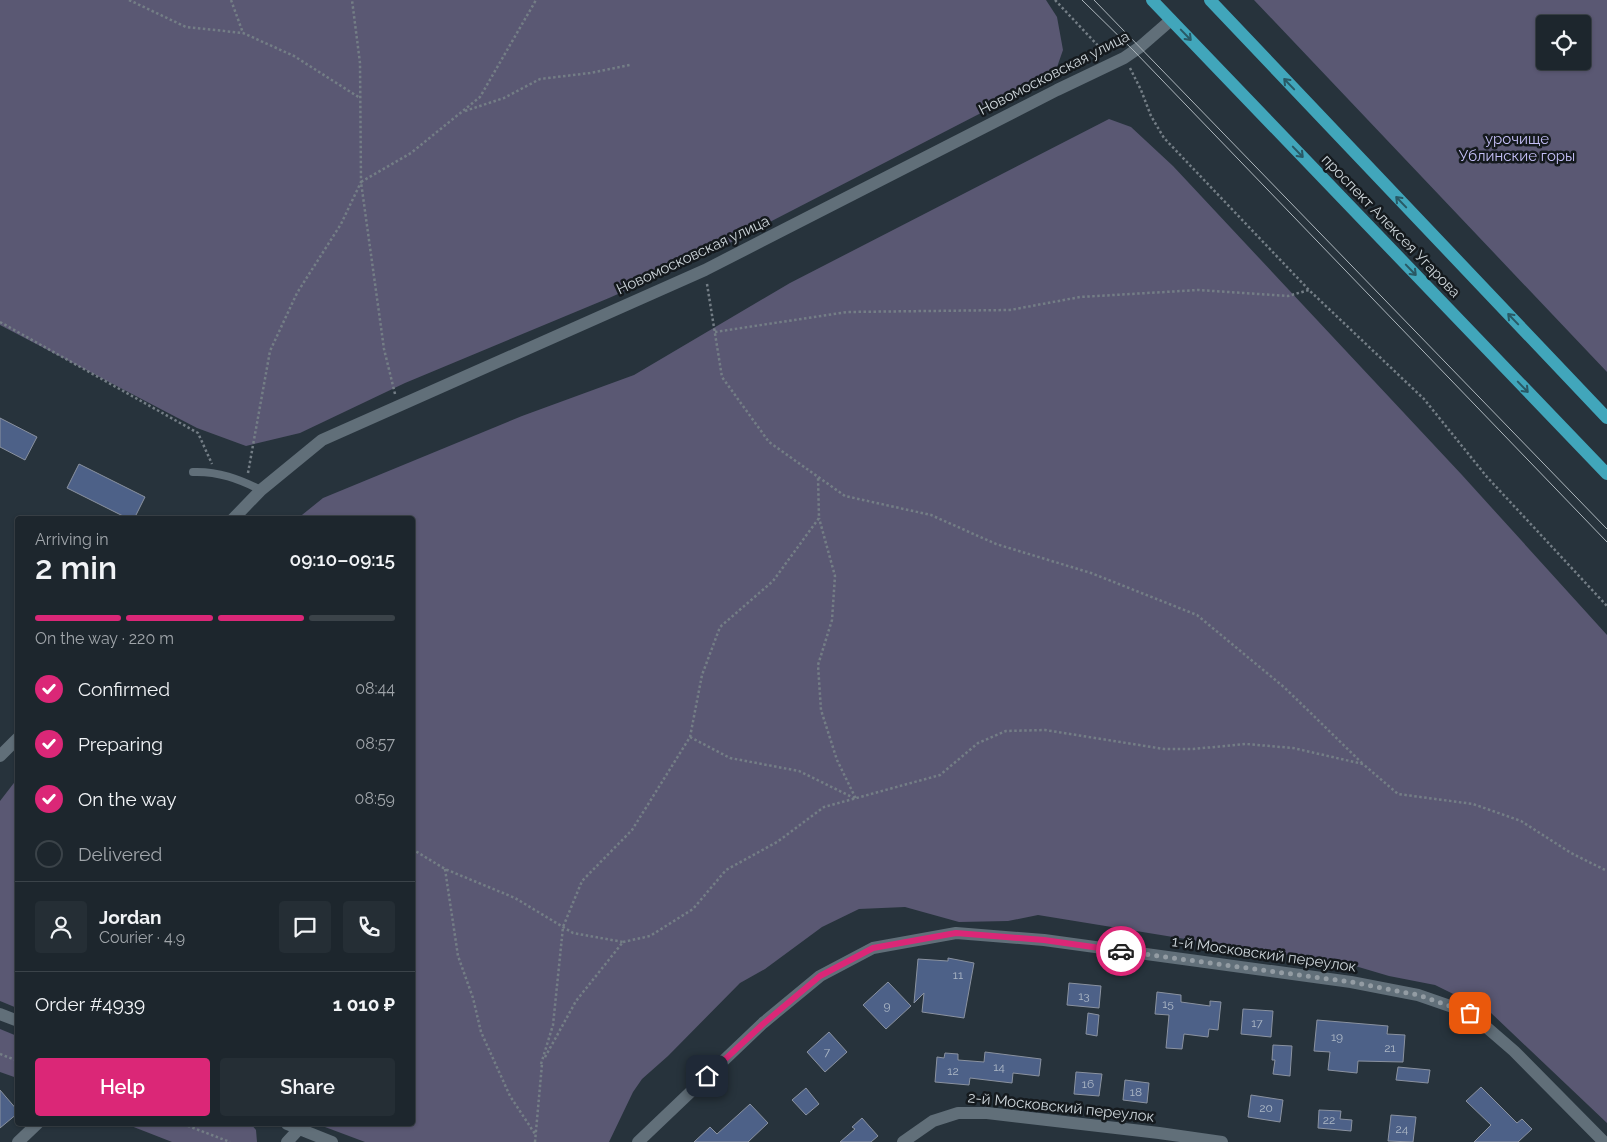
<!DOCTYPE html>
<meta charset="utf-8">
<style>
:root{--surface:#1d262d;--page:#252e35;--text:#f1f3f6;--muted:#a0a5aa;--line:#3b4349;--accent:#db2777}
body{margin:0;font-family:Raleway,sans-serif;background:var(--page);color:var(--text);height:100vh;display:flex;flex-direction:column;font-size:19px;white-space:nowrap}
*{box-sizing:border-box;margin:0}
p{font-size:16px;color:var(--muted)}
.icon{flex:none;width:28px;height:28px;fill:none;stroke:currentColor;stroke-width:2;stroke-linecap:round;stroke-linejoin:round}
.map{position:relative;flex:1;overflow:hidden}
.sheet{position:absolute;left:15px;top:516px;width:400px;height:610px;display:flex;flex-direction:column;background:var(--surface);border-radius:5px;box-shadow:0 1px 4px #0004,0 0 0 1px var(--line)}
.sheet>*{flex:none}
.buttons{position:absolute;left:1536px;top:15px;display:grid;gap:10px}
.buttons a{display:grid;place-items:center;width:55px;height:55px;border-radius:5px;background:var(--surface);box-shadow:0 1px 4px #0004,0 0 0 1px var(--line);font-size:25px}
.pin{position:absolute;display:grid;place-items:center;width:42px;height:42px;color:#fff;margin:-21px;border-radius:10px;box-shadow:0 2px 8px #0006}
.courier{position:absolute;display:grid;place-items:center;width:50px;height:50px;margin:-25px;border:4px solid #db2777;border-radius:50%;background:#fff;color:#222;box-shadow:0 1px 6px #0007}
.summary em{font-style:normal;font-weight:600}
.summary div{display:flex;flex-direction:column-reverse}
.summary{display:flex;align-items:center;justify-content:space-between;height:85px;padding:0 20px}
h1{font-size:32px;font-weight:600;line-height:38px}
.bar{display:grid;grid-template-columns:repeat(4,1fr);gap:8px 5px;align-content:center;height:60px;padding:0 20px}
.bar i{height:6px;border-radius:4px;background:var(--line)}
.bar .active{background:var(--accent)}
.bar p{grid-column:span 4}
.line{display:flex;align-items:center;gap:12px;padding:0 20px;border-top:1px solid var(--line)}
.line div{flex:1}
.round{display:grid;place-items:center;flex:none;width:52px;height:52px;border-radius:5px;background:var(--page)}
ol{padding:0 20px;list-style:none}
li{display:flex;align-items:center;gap:15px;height:55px}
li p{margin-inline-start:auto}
li .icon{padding:5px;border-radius:50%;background:var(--accent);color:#fff;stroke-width:4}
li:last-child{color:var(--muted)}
li i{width:28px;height:28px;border:2px solid var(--line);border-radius:50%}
.cta{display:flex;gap:10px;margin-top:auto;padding:10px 20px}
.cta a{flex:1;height:58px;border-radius:5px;background:var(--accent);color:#fff;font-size:20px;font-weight:600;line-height:58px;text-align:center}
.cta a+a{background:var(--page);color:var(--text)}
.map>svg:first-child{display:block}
.green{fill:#5a5873;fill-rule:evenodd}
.building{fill:#4d6188;stroke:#8a92a0}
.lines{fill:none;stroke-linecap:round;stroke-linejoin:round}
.path{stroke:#747e86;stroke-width:2.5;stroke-dasharray:2.5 2.5;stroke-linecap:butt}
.service{stroke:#616f79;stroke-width:8}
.minor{stroke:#616f79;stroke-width:12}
.tertiary{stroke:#616f79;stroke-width:12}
.primary{stroke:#41a6bb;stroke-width:12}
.tram{stroke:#aeb7bd;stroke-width:1}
.oneway{stroke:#295965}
.done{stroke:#939ca3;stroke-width:5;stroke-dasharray:0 9}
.route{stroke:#db2777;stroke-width:6}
.labels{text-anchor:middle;stroke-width:5;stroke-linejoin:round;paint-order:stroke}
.number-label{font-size:12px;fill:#adb8c6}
.street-label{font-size:15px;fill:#cdd5da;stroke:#151a1e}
.park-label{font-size:15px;fill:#c6c1f9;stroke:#151a1e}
</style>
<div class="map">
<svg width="1607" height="1142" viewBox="0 0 1607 1142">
<rect width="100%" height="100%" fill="#27333c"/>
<path class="green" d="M0,0h1046l11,17 6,33 -7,20 -34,25 -41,18 -273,141 -99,44 -204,85 -105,50 -54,13 -49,-18 -197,-103z
M1254,0h353v372zM1545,24h37v37h-37z
M1109,119l22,8 42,39 289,309 145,160v488l-117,-111 -55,-27 -46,-9 -44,-13 -86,-12 -221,-36 -30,6 -49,1 -54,-15 -46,2 -37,18 -57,42 -25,14 -72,73 -26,23 -9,13 -24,50h-244l-48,-18h95v-605h-115l26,-21 199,-82 112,-41 156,-92z
M17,779v229l-17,-7v-200z
M0,1029l17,7v42l-17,-6z
M126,1124h125l5,6 1,12h-85z"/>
<path class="building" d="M0,418l37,19 -12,23 -25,-13z
M79,464l66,33 -11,22h-5l-62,-31z
M948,958l26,5 -10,55 -42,-6 2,-19 -10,10 4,-44 30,2z
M888,982l23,24 -25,23 -23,-24z
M1069,983l32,3 -2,22 -32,-3z
M1157,992l24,3v7l29,4v-5l11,1 -3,28 -9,-1 -1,8 -24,-3 -2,15 -16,-1 3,-33 -14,-1z
M1243,1009l30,2 -2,26 -30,-3z
M1088,1013l11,2 -2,21 -11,-2z
M1317,1020l71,6 -1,8 18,1 -2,27 -45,-1 -1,12 -29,-3 2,-18 -16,-1z
M829,1032l18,20 -22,20 -18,-20z
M1273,1045l19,1 -2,30 -17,-2 2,-14h-3z
M985,1052l56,7 -2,17 -26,-3 -1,10 -42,-5 -1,7 -34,-3 2,-25 7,1 1,-5 13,1v6l26,2z
M1398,1067l32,3 -2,13 -32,-3z
M1076,1072l26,2 -3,22 -25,-2z
M1125,1080l24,3 -2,20 -24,-3z
M1481,1087l36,36 5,-4 10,10 -14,13h-44l17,-17 -25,-24z
M806,1088l13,16 -13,11 -14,-15z
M0,1090l18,21v2l-18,15z
M1251,1095l32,5 -3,22 -32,-5z
M750,1104l18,19 -20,19h-54l16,-15 7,7z
M1319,1110l22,1 -1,8 12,1 -1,11 -33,-3z
M1391,1115l25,2 -3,25 -25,-1z
M862,1118l16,18 -7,6h-31l15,-13 -3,-2z"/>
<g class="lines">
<path class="path" d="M129,0l57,27 57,6 51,23 66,42
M231,0l12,33
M1055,0l49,52
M1130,68l11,22 10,26 13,22 145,152 115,109 63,78 120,129
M465,111l39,-13 36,-19 50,-6 40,-8
M707,284l15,93 47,65 76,54 86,19 65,29 95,29 106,42 88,73 77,75
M0,322l198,111 14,31
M715,332l132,-20 163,-2 70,-13 118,-7 90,6 21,-6
M395,394l-11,-45 -23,-167 50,-29 69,-56 56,-97
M248,473l22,-122 27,-58 44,-69 20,-42 -1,-119 -8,-63
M690,737l40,21 69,13 57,28 -19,-39 -16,-50 -3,-45 14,-45 3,-44 -16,-58
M412,849l33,20 70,29 58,35 50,9 -47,59 -32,58
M445,869l13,87 15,42 8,34 29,64 25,38
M623,942l27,-6 43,-27 33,-39 51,-28 47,-35 116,-32 38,-32 28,-12 39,-1 119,19h29l53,-5 47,4 70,16 35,30 75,10 48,17 50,32 36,18
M0,1054l18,7
M541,1064l12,-39 10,-98 19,-46 50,-51 58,-93 12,-62 18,-48 53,-46 46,-63 -1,-41
M183,1124l47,18
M535,1142l7,-78"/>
<path class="service" d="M193,472c25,-1 46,7 68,18"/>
<path class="minor" d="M18,1142l19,-18
M287,1142l12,-13
M638,1142l125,-119 57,-47 53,-28 83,-15 88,7 307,42 67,13 52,18 44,38 90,91
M903,1142l30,-21 25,-8h29l172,20 63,9"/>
<path class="tertiary" d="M233,519l28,-29 61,-50 383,-170 352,-180 67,-32 16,-11 31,-27
M0,756l18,-18
M0,1014l18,7
M287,1124l45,18"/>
<path class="primary" d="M1152,0l455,474
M1210,0l397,418"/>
<path class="tram" d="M1082,0l52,51 473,491
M1094,0l513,529"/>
</g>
<defs><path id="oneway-shaft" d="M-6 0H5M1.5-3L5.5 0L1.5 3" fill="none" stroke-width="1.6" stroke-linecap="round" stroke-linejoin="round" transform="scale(1.25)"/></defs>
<g class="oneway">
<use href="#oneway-shaft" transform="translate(1186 35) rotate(46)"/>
<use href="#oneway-shaft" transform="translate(1289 84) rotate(-134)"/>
<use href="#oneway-shaft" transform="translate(1298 152) rotate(46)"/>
<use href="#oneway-shaft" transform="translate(1401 202) rotate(-134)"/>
<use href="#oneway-shaft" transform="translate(1411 270) rotate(46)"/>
<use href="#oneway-shaft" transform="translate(1513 319) rotate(-134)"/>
<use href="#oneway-shaft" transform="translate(1523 387) rotate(46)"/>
</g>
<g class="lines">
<path class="done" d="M1121,951l230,31 67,13 52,18"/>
<path class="route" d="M707,1076l56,-52 57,-48 53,-28 83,-15 88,7 77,11"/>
</g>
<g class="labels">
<g class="number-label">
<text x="958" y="979">11</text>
<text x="1084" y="1000">13</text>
<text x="1168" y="1008">15</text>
<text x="887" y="1010">9</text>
<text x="1257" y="1027">17</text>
<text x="1337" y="1041">19</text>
<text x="1390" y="1052">21</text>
<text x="827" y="1056">7</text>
<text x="999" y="1071">14</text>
<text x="953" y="1075">12</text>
<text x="1088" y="1088">16</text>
<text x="1136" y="1096">18</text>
<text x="1266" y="1112">20</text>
<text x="1329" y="1124">22</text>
<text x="1402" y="1133">24</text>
</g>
<g class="street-label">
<text transform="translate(1054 73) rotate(-27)" y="5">Новомосковская улица</text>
<text transform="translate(1391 226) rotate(46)" y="5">проспект Алексея Угарова</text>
<text transform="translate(693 255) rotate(-25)" y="5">Новомосковская улица</text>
<text transform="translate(1264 954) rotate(8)" y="5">1-й Московский переулок</text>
<text transform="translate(1061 1107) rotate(6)" y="5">2-й Московский переулок</text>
</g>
<g class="park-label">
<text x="1517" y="144">урочище<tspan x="1517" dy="17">Ублинские горы</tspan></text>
</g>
</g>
</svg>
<div class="buttons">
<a><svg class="icon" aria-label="locate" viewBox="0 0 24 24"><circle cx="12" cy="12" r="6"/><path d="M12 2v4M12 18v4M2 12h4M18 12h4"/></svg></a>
</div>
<div class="pin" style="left:1470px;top:1013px;background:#ea580c"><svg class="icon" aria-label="bag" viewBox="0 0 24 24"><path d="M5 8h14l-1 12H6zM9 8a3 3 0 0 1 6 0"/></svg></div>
<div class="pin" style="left:707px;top:1076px;background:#1f2937"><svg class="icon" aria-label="home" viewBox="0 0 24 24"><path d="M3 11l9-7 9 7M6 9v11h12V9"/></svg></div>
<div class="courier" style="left:1121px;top:951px"><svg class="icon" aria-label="car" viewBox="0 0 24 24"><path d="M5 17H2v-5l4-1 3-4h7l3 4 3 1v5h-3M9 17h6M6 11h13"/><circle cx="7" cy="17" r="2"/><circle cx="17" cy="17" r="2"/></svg></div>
<section class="sheet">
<div class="summary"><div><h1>2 min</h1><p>Arriving in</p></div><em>09:10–09:15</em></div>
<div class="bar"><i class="active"></i><i class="active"></i><i class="active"></i><i></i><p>On the way · 220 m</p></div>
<ol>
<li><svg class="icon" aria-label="check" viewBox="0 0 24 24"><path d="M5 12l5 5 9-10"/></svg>Confirmed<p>08:44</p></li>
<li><svg class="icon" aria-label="check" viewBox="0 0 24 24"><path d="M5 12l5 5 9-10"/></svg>Preparing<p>08:57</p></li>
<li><svg class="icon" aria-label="check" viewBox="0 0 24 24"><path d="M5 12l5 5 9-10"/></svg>On the way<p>08:59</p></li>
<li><i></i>Delivered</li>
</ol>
<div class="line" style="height:90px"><a class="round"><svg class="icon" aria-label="person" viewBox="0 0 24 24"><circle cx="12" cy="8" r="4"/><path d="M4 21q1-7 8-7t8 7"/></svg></a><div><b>Jordan</b><p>Courier · 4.9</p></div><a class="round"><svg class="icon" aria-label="chat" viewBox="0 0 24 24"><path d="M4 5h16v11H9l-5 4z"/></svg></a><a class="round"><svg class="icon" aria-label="phone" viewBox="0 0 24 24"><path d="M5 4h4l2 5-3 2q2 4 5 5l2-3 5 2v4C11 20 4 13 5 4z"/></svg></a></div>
<div class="line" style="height:65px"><div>Order #4939</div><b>1 010 ₽</b></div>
<div class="cta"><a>Help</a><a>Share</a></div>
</section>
</div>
